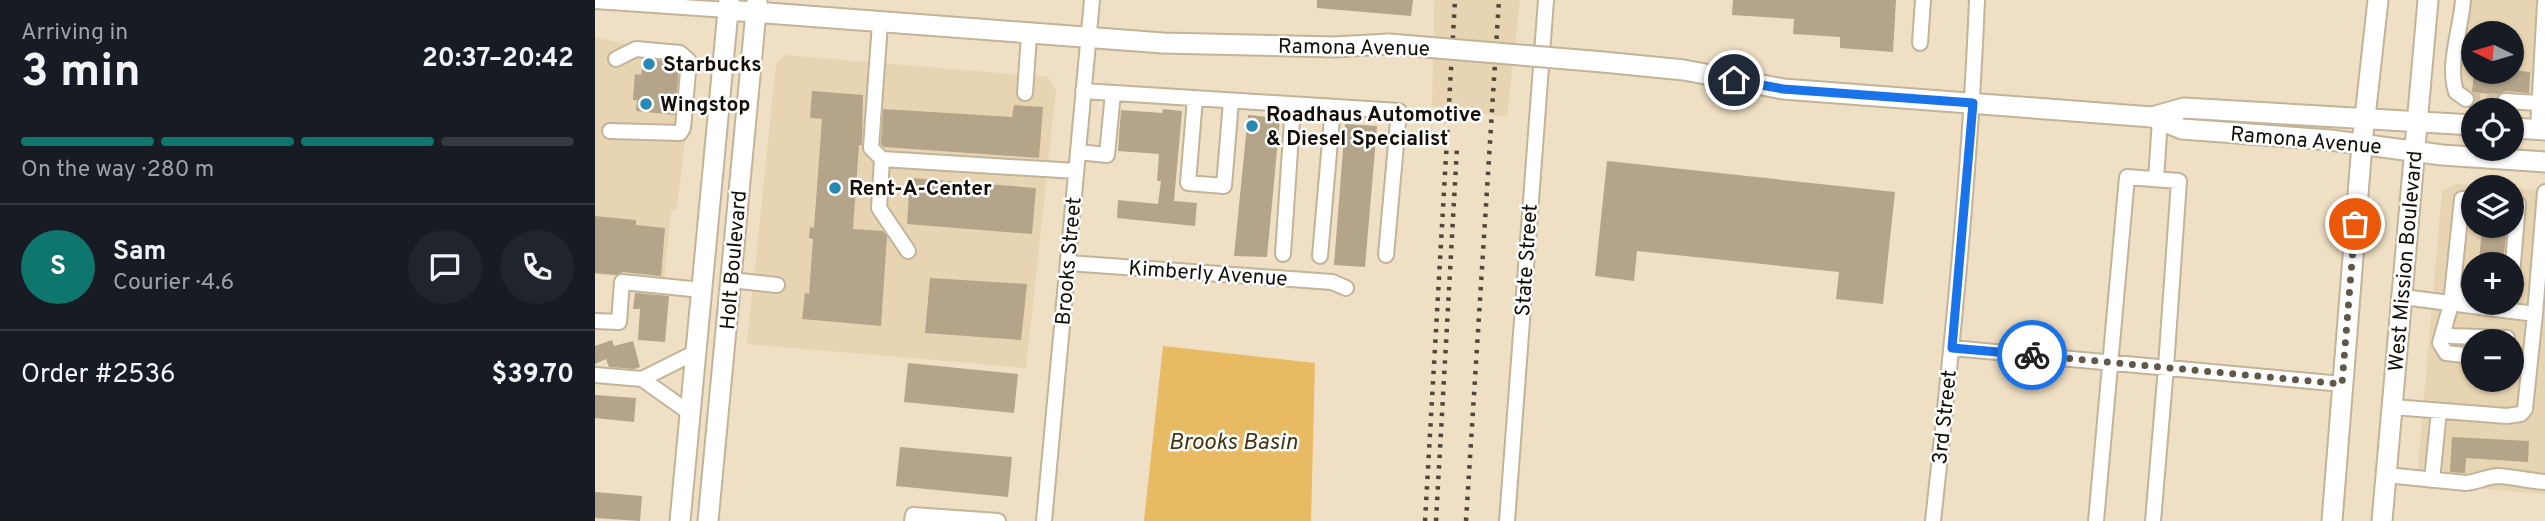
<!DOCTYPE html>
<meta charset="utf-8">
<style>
:root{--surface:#171b24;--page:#20242c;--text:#f1f3f6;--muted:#9ea1a6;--line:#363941;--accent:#0f766e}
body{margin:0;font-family:Overpass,sans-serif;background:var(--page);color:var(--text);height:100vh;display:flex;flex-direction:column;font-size:26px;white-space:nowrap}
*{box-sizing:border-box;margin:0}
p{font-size:23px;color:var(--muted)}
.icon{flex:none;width:38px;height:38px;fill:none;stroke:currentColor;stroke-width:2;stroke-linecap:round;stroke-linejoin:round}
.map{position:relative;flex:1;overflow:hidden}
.details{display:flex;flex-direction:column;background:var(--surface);width:595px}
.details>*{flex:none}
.needle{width:46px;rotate:275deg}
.tools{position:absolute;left:1866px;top:21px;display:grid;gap:14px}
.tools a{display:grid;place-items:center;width:63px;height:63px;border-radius:50%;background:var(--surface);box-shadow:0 2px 5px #0004;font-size:35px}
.pin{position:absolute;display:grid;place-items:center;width:60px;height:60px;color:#fff;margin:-30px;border:4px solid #fff;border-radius:50%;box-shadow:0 2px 7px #0007}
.courier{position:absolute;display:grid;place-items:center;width:70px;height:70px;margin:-35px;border:5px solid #1a73e8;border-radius:50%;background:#fff;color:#222;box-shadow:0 2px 9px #0007}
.headline em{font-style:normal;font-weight:700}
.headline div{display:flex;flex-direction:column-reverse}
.headline{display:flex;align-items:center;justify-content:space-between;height:119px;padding:0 21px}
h1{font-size:46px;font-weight:700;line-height:52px}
.bar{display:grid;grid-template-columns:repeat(4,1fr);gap:10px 7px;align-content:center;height:84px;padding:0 21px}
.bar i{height:9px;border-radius:5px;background:var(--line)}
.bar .on{background:var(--accent)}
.bar p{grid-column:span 4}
.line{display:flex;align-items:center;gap:18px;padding:0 21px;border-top:2px solid var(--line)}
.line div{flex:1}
.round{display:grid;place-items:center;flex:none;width:74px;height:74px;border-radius:37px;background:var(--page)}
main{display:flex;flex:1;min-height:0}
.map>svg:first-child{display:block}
.built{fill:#e7d4b2;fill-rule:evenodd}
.water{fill:#e8ba64}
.building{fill:#b3a48a}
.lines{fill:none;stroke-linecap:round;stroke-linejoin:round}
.minor-tunnel{stroke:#cec0a8;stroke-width:14;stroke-dasharray:14 7;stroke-linecap:butt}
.minor-casing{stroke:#c2b399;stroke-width:18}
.major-casing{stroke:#c2b399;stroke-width:23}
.minor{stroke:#fff;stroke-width:14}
.major{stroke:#fff;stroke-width:19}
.rail{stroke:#4f473a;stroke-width:4.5;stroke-dasharray:3.5 7;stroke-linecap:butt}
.major-bridge-casing{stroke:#c2b399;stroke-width:23;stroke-linecap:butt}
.major-bridge{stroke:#fff;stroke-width:19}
.done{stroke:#615848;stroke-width:7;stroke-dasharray:0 12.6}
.route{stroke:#1a73e8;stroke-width:9}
.poi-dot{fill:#2789b4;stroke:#fff;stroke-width:2.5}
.labels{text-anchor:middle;stroke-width:5;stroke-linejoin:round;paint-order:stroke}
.street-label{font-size:21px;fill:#140f06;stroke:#fff}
.poi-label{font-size:21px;font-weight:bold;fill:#140f06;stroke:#fff;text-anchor:start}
.water-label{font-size:23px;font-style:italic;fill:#46340e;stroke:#fff}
</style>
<main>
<section class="details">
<div class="headline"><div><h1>3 min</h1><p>Arriving in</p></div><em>20:37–20:42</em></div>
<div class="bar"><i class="on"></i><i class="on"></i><i class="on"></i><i></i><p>On the way · 280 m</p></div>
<div class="line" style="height:126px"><b class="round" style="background:var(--accent);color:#fff">S</b><div><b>Sam</b><p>Courier · 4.6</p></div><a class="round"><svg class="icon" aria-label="chat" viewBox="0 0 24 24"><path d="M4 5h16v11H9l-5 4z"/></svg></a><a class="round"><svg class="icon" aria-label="phone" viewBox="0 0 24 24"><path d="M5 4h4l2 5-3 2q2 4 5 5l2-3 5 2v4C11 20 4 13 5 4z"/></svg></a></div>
<div class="line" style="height:91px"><div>Order #2536</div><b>$39.70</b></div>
</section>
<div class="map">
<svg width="1950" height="521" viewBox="0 0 1950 521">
<rect width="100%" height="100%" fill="#efdfc4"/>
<path class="built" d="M839,0h86l-13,117 -75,-11z
M1861,0h89v109l-79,-5 -17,-16zM1878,33h38v39h-38z
M0,37l39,9 54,6 2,45 -13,112 -6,1 -7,71 -69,-7z
M189,55l264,22 8,13 -30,278 -279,-24 29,-280z
M1860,184l46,3h-28v39h38v-38l34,3v303l-125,-10 -2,-19 24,-274zM1878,264h38v39h-38zM1878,341h38v39h-38z"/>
<path class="water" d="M568,346l152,17 -4,158h-167z"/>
<path class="building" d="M722,0h96l-2,16 -94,-8z
M1138,0h163l-3,52 -53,-4v-11l-47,-3 1,-15 -62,-4z
M48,59l33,3 3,3 -4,50 -39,-4 1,-11h-4l2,-26 6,1z
M1916,70l19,2 -1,21 -23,-2 -8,4 -26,-3 2,-20z
M217,91l51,4 -1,50h-3l-6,84 30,2 4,5 -6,90 -79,-7 3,-26 4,1 4,-55 -4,-1 1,-11 4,1 8,-109 -12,-1z
M419,105l29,2 -4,51 -155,-11 -3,-3 2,-35 129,8z
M568,109l19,2 -8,90 23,2 -2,23 -78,-8 1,-18 40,4 3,-23h-4l2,-27 -41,-3 3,-41 41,3z
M653,115l32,3 -13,139 -33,-1z
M750,124l32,2 -12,141 -31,-2z
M1012,161l288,31 -12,112 -47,-5 3,-27 -202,-21 -3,30 -39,-5z
M315,178l126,10 -4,46 -125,-10z
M0,216l41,4v5l29,3 -4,48 -38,-4 -7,3 -21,-2z
M1887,226h25l-4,38h-24z
M335,278l97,6 -6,56 -96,-7z
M40,293l34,3 -4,46 -27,-2 2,-31h-7z
M17,340l2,6 19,-5 7,26 -6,2 -25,-2 -3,-8 -11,5v-18z
M313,363l110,11 -4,39 -110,-11z
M0,395l41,3 -2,24 -39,-4z
M1857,437l77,4 -1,21 -62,-4 -1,15 -15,-1z
M305,447l112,10 -4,40 -112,-11z
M0,492l47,4 -2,25 -45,-3z"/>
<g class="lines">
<path class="minor-tunnel" d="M1871,99l39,2"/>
<g class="minor-casing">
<path id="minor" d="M1868,0c-2,30 -16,63 -7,92l10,7
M0,1l132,9
M285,23l-9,125 11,11 194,12
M1325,43l3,-43
M488,91l316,20 -13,144
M430,93l4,-58
M600,98l-7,85 36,3 7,-85
M1910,101l34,2
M1943,130l7,-127
M15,131l70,2 3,-5 6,-67 -9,-8 -44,-4 -20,10
M483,152l29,3 6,-62
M287,159l-3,49 29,43
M1561,179l4,-59
M1878,200l-11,-1 -11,105 -11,39 6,10 27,3
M688,254l10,-149
M725,256l13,-149
M473,263l264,19 14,6
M136,280l46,5
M1916,287l7,-83
M1857,294l21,1
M1808,297l132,17 10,-122
M0,321l24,1 3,-40 80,8
M1848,332l8,4 56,2
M1357,348l390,36
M0,375l47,4 54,-27
M47,379l48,34
M1798,407l114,9 14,-2 4,-5 10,-95
M1791,475l80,8c12,-1 21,-7 33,-7 15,1 31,5 46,6
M1837,480l7,-69
M317,521l1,-6 85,6
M449,521l48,-521
M912,521l39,-521
M1338,521c19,-173 37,-347 44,-521
M1501,521l31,-344 52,4 -13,186 -13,154"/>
</g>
<g class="major-casing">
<path id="major" d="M132,10l436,33 171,4 55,-3
M1008,62l81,8 99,19 369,28 30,12 148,11 112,15 103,7
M1557,117l32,-9 289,17
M1916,128l34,2
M85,521l49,-521
M113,521l49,-520
M1737,521l30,-377 16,-144
M1787,521l46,-521"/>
</g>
<use href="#minor" class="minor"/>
<use href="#major" class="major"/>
<path class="rail" d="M830,521l30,-521
M841,521l21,-374
M871,521l33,-521"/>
<g class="major-bridge-casing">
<path id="major-bridge" d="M794,44l214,18"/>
</g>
<use href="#major-bridge" class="major-bridge"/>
</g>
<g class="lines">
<path class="done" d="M1437,355l310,29 13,-160"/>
<path class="route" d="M1139,80l49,9 190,14 -21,245 80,7"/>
</g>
<g class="poi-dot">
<circle cx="54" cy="64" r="7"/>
<circle cx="51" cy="104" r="7"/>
<circle cx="657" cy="126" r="7"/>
<circle cx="240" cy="188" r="7"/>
</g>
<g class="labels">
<g class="street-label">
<text transform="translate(759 47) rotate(1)" y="7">Ramona Avenue</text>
<text transform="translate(1711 140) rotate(5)" y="7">Ramona Avenue</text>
<text transform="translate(138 260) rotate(-85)" y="7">Holt Boulevard</text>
<text transform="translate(931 260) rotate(-86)" y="7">State Street</text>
<text transform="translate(473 261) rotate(-85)" y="7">Brooks Street</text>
<text transform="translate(1810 261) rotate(-85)" y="7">West Mission Boulevard</text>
<text transform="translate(613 273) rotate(4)" y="7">Kimberly Avenue</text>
<text transform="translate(1349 417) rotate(-84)" y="7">3rd Street</text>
</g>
<g class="poi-label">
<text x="68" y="71">Starbucks</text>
<text x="65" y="111">Wingstop</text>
<text x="671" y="121">Roadhaus Automotive<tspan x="671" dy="24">&amp; Diesel Specialist</tspan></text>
<text x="254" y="195">Rent-A-Center</text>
</g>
<g class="water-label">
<text x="638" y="449">Brooks Basin</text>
</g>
</g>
</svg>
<div class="tools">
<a><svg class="needle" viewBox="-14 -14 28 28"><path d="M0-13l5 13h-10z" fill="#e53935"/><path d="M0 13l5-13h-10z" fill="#9ea1a6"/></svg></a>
<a><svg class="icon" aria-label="locate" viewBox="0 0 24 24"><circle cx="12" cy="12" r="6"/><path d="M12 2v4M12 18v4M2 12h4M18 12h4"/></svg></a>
<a><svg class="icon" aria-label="layers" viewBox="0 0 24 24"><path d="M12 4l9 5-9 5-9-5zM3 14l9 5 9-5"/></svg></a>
<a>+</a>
<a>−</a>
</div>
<div class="pin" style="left:1760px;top:224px;background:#ea580c"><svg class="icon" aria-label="bag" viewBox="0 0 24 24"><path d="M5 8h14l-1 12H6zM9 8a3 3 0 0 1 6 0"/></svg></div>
<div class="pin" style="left:1139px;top:80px;background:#1f2937"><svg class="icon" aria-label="home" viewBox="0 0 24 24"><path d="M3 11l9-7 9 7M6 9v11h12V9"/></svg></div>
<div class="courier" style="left:1437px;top:355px"><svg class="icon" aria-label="bike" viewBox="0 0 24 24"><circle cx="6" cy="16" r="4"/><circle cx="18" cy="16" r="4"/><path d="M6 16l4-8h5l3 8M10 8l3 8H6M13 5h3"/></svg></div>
</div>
</main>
